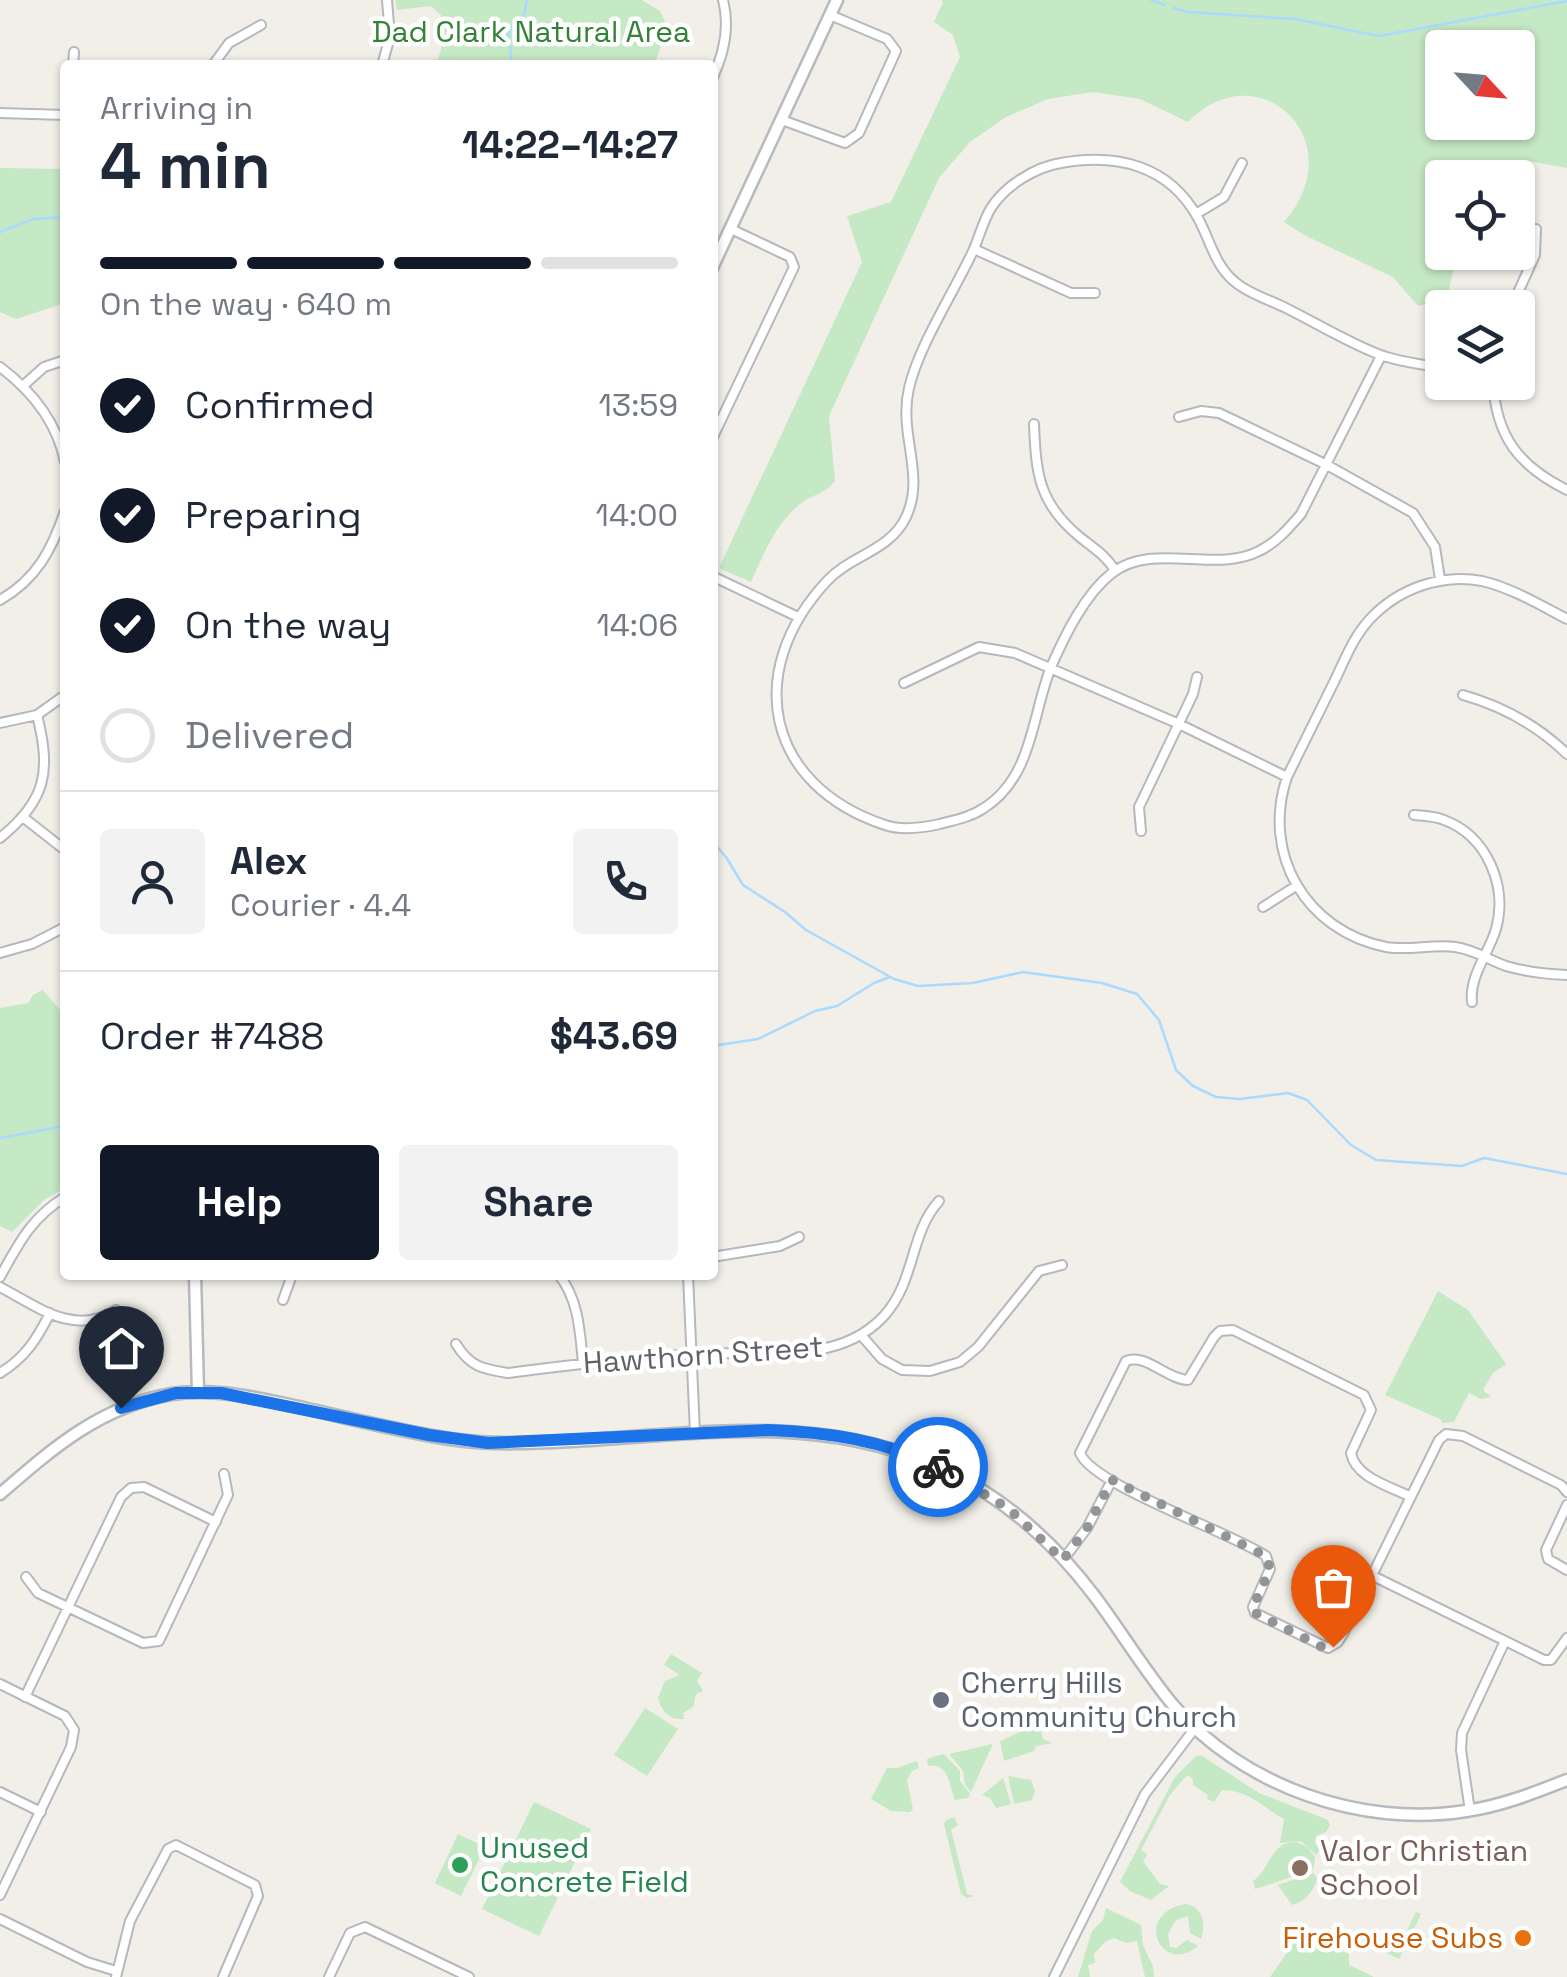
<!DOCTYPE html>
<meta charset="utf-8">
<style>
:root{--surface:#fff;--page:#f2f2f3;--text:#1f2937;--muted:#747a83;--line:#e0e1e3;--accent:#111827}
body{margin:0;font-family:"Space Grotesk",sans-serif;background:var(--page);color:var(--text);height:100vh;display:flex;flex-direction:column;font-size:38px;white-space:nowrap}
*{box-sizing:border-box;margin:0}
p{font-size:32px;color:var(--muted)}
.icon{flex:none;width:55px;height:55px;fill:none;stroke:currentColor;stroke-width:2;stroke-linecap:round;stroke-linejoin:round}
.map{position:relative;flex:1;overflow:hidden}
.details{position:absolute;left:60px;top:60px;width:658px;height:1220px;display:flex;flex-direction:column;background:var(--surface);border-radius:10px;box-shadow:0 2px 8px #0004}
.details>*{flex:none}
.needle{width:65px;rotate:116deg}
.controls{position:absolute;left:1425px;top:30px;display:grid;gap:20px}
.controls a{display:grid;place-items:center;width:110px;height:110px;border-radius:10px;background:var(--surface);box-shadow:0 2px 8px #0004;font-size:50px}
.pin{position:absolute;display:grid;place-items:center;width:85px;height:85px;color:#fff;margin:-102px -42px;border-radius:50% 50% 50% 0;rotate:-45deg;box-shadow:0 0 10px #0007}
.pin .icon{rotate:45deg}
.courier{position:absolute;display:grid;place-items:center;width:100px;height:100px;margin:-50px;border:8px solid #1a73e8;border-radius:50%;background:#fff;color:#222;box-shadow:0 2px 12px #0007}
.headline em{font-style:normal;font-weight:800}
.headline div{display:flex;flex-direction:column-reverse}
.headline{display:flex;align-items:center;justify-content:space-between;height:170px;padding:0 40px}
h1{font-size:65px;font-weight:800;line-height:75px}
.bar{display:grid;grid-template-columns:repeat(4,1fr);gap:15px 10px;align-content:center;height:120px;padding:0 40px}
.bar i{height:12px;border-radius:8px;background:var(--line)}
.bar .selected{background:var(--accent)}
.bar p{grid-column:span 4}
.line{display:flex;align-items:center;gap:25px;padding:0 40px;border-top:2px solid var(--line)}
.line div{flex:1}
.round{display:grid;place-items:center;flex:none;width:105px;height:105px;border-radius:10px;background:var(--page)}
ol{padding:0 40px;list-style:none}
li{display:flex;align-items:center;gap:30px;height:110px}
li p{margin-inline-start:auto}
li .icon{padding:10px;border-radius:50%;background:var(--accent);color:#fff;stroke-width:4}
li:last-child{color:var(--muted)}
li i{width:55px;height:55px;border:5px solid var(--line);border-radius:50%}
.action{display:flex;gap:20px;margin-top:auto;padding:20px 40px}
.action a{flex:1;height:115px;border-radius:10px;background:var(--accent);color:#fff;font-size:40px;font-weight:800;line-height:115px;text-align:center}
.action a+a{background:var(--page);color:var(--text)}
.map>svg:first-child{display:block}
.green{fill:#c5e8c5;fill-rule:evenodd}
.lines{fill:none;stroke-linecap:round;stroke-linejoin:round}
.stream{stroke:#aadaff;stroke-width:2.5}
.street-casing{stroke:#b5b8bc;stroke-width:12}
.secondary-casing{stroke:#b6babf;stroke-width:15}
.street{stroke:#fff;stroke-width:8}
.secondary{stroke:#fff;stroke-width:10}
.done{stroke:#929495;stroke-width:10;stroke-dasharray:0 18}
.route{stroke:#1a73e8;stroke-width:12}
.worship-dot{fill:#6b7280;stroke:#fff;stroke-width:4}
.leisure-dot{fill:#2e9e5b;stroke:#fff;stroke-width:4}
.education-dot{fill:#8d6e63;stroke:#fff;stroke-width:4}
.food-dot{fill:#e8710a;stroke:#fff;stroke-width:4}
.labels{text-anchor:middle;stroke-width:9;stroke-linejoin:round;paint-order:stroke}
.park-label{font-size:30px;fill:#348238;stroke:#fff}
.street-label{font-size:30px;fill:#5f6368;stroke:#fff}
.worship-label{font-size:30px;fill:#5b616d;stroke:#fff;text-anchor:start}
.leisure-label{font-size:30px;fill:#27864d;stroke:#fff;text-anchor:start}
.education-label{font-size:30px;fill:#785e54;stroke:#fff;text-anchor:start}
.food-label{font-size:30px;fill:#c56008;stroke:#fff;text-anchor:end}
</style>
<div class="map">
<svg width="1567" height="1977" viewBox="0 0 1567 1977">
<rect width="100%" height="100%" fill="#f1efe8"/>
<path class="green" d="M395,0h247l18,11 8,17 -14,37 -31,-3 -5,3h-182l5,-15v-35l-10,-9 -34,4z
M941,0h626v168l-45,-8 -27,17 -53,1v74l15,1 -10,46 -29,7 -25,-29 -89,-42 -20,-13c71,-81 -26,-172 -96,-100l-48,-23 -47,-7 -45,7 -42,18 -36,25 -31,36 -110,238 6,65c-8,12 -21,13 -32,21 -27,19 -39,52 -52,80l-32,-14 143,-306 -15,-46 44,-14 69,-145 -7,-22 -19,-13 9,-20zM1442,48h76v74h-76z
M0,168l65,1v134l-49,16 -16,-7z
M43,990l22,26v172l-21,12 -32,32 -12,-6v-218l28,-5 5,-8z
M1438,1291l30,19 38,54 -13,9 -10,17 8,7 -10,2 -12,-6 -15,29 -11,1 -3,-4 -55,-24z
M671,1654l31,19 -5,8 6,10 -7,3 -3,13 -10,6 1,6c-15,1 -22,-7 -26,-21l7,-17 15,-6 -16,-10z
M645,1708l33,21 -31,47 -33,-21z
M1025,1711h11v10l9,5 -4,6 2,7 9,4 -16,3 -2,5 -30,10 -4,-20 20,-9z
M992,1744v2l-21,46 -6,-7 -2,-14 -14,-17z
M944,1754l16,17v10l10,13 -2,4 -13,2c-7,-16 -5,-37 -27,-34l-1,-7z
M1196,1756h6l57,37 69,27 2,5 -4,7 -10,4 -1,7 5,7 -4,5 -15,-14 -21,2 4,-24c-22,-12 -35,-29 -62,-29l-8,12 -7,-3 1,-4 -15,-10v-6l-6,-4 -17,20 -29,55 6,4 -4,7 17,23 9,2 -18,14 -21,-9 -10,-9 55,-105z
M917,1761l2,7 -7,3 -5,9 6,29 -3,3 -19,-1 -20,-12 16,-31h10z
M1008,1776l23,4 4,11 -3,9 -18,4z
M1003,1778l8,26 -15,4 -6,-10 -8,-3z
M534,1802l57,27 -52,107 -57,-27z
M954,1817l4,8 -7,5 16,64 6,2 -6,2 -6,-4 -17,-70 2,-4z
M458,1834l27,13 -24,49 -26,-13z
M1297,1842l10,5 8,10 -2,13 -58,19 -2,-8c18,-12 17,-40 44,-39z
M1314,1873l3,6c-4,13 -11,22 -25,26l-14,-20z
M1186,1904c17,3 20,20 15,35l-11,-6 -2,-17 -12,4 -8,14 2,13 6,1 11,-8 11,6c-37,31 -66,-33 -12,-42z
M1106,1908l35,17 2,21 10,20 1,11h-9l-8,-36 -11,2 -12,-5 -9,4 -11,12 1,9 -7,2 2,12h-12l14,-46 11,-11z
M1416,1912l5,2 -22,45 -26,-12 4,-7 21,9z
M1302,1931l25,13 3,7 6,-3 13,6v11l25,12h-104z"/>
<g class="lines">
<path class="stream" d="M1151,0l14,5
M1174,8l13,4 108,7 84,17 188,-35
M512,65l-4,-34 16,-16 3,-15
M0,232l33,-13 32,-2
M712,841l14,16 17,28 42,27 21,18 88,49 24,7 55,-3 50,-11 79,11 35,11 22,26 17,50 17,16 23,11 24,2 48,-6 19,7 44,45 25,15 86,6 22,-8 83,16
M712,1046l46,-7 57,-28 22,-5 37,-23 16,-6
M0,1138l65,-12"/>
<g class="street-casing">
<path id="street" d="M73,65l1,-13
M213,65l16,-22 32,-18
M382,65l8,-28 -3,-37
M712,79c12,-25 18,-52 11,-79
M0,113l65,2
M782,120l63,23 14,-10 37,-82 -9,-12 -57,-24
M1196,214l28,-17 18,-34
M974,249l97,44h24
M1511,308l24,-53 1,-26
M1381,356l-80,158c-12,14 -25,29 -42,37 -44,23 -106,-10 -147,22 -27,21 -47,62 -61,94 -19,47 -18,110 -67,141 -13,9 -29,12 -44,16 -18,4 -38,7 -55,1 -120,-40 -142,-154 -58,-244 24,-26 63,-30 79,-64 20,-42 -8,-82 3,-129 10,-43 45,-96 64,-137 6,-13 10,-30 18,-43 14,-22 44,-41 70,-45 55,-10 108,2 137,55 12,22 17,48 37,64 14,12 35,18 51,26 30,15 61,34 92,46 20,8 44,10 64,14
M0,367c32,24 57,56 65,95
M1493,382c3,55 26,84 74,108
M24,385l20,-18 21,-7
M1179,417l22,-6 18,2 108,52 86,48 22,34 5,32
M1034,424c2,51 5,80 47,114 14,11 24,17 34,32
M712,439l82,-172 -4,-10 -59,-28
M712,576l86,41
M0,600c37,-21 52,-51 65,-89
M1567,619c-27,-14 -55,-31 -85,-38 -41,-8 -84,8 -112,38 -16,17 -25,40 -35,61 -16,32 -32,64 -48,97 -26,77 19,154 99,170 23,4 46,-3 69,0 18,2 34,13 51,19 20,6 40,8 61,9
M904,683l75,-36 36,6 164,71 108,53
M1463,695c39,11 75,31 104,59
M0,723l37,-8 28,-20
M1414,815c10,1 21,1 30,5 43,16 64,66 52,109 -7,24 -27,47 -24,73
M24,818l41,32
M1141,831l-2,-24 54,-113 4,-17
M0,838c47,-38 51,-67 37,-123
M1263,907l33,-21
M0,953l32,-9 33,-17
M712,1257l68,-11 19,-9
M559,1275c20,25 21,58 24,88
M688,1275l7,158
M0,1277c19,-34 31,-59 65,-80
M0,1287c38,20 75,50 116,23
M283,1300l9,-25
M861,1335l21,24 20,11 28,1 30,-9 18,-15 61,-76 23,-6
M456,1344c14,23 27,25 52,29 61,-8 123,-15 184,-19 41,-3 84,3 124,-4 25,-4 49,-14 67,-33 33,-35 26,-83 56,-116
M0,1373c25,-15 37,-34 50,-60
M1409,1496c-20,-10 -54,-19 -58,-43l20,-43 -7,-15 -131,-65 -13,1 -6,6 -26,43c-22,-1 -42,-27 -62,-19l-46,92c12,32 150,79 186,103l4,13 -17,38 2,6 73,35 10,-6 5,-8 96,-194 7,-6 17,2 98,49 6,7
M1567,1505l-21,45 2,9 19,11
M1063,1560l24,-32 25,-48
M1371,1575l173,85h7l16,-22
M26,1577l12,16 105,50 16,-2 69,-146 -4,-21
M0,1684l65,32 9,14 -3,17 -71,148
M25,1697l96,-200 10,-9 13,-1 72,35
M0,1792l41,20
M1470,1811l-9,-61 1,-17 43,-92
M0,1919l87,43 29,9
M116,1977l14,-56 38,-72 8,-4 79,40 3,11 -35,81
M329,1977l21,-44 15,-6 104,50
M1054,1977l91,-183 50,-66"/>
</g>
<g class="secondary-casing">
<path id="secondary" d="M712,268l125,-268
M195,1275l3,117
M0,1494c53,-46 101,-88 172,-100 37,-6 76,2 113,10 57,12 114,28 172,36 38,5 76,3 114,1 132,-7 257,-30 380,32 57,28 106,73 145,125 26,35 49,73 77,107 69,81 188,123 293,106 35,-5 68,-18 101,-31"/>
</g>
<use href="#street" class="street"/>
<use href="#secondary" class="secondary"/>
</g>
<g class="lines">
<path class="done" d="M938,1467l70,41 55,52 24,-32 25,-48 154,76 4,13 -17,38 2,6 67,34h11"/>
<path class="route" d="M121,1408l55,-15h45l208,42 59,8 280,-13c59,2 116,10 170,37"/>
</g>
<circle class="worship-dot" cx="941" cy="1700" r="10"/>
<circle class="leisure-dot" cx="460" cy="1865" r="10"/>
<circle class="education-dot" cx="1300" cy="1868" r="10"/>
<circle class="food-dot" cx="1523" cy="1938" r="10"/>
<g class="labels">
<g class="park-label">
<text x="531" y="42">Dad Clark Natural Area</text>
</g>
<g class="street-label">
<text transform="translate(703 1355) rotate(-4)" y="10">Hawthorn Street</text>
</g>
<g class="worship-label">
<text x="961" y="1693">Cherry Hills<tspan x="961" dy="34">Community Church</tspan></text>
</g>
<g class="leisure-label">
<text x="480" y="1858">Unused<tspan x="480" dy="34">Concrete Field</tspan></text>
</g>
<g class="education-label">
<text x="1320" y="1861">Valor Christian<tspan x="1320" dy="34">School</tspan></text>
</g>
<g class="food-label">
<text x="1503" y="1948">Firehouse Subs</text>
</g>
</g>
</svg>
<div class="controls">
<a><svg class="needle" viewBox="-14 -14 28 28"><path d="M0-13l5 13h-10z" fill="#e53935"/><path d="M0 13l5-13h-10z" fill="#747a83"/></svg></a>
<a><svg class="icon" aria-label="locate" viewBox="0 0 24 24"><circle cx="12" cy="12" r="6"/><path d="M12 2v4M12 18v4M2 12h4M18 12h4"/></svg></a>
<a><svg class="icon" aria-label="layers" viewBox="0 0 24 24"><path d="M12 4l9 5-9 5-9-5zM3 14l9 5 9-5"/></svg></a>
</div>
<div class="pin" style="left:1333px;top:1647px;background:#ea580c"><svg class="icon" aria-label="bag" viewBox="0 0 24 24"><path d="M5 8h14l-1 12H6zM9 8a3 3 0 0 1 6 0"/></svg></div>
<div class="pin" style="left:121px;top:1408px;background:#1f2937"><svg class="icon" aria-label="home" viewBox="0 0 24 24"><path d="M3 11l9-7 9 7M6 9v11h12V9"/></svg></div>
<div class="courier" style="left:938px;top:1467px"><svg class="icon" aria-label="bike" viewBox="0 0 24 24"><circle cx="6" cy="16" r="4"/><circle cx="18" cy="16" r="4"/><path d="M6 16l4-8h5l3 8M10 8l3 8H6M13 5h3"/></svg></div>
<section class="details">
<div class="headline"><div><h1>4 min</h1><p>Arriving in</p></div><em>14:22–14:27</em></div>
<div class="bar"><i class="selected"></i><i class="selected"></i><i class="selected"></i><i></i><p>On the way · 640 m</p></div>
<ol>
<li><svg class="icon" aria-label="check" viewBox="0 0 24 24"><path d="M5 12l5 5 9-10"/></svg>Confirmed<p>13:59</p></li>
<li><svg class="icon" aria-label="check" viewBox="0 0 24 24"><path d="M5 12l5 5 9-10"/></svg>Preparing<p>14:00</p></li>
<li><svg class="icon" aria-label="check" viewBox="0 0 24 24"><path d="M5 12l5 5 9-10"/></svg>On the way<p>14:06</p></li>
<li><i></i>Delivered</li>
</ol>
<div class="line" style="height:180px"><a class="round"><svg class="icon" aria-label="person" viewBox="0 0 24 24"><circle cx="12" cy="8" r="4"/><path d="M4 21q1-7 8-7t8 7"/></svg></a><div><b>Alex</b><p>Courier · 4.4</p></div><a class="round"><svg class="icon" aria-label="phone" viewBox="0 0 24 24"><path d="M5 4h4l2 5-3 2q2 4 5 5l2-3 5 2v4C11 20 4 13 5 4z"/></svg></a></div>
<div class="line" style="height:130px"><div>Order #7488</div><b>$43.69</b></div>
<div class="action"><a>Help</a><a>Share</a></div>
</section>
</div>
